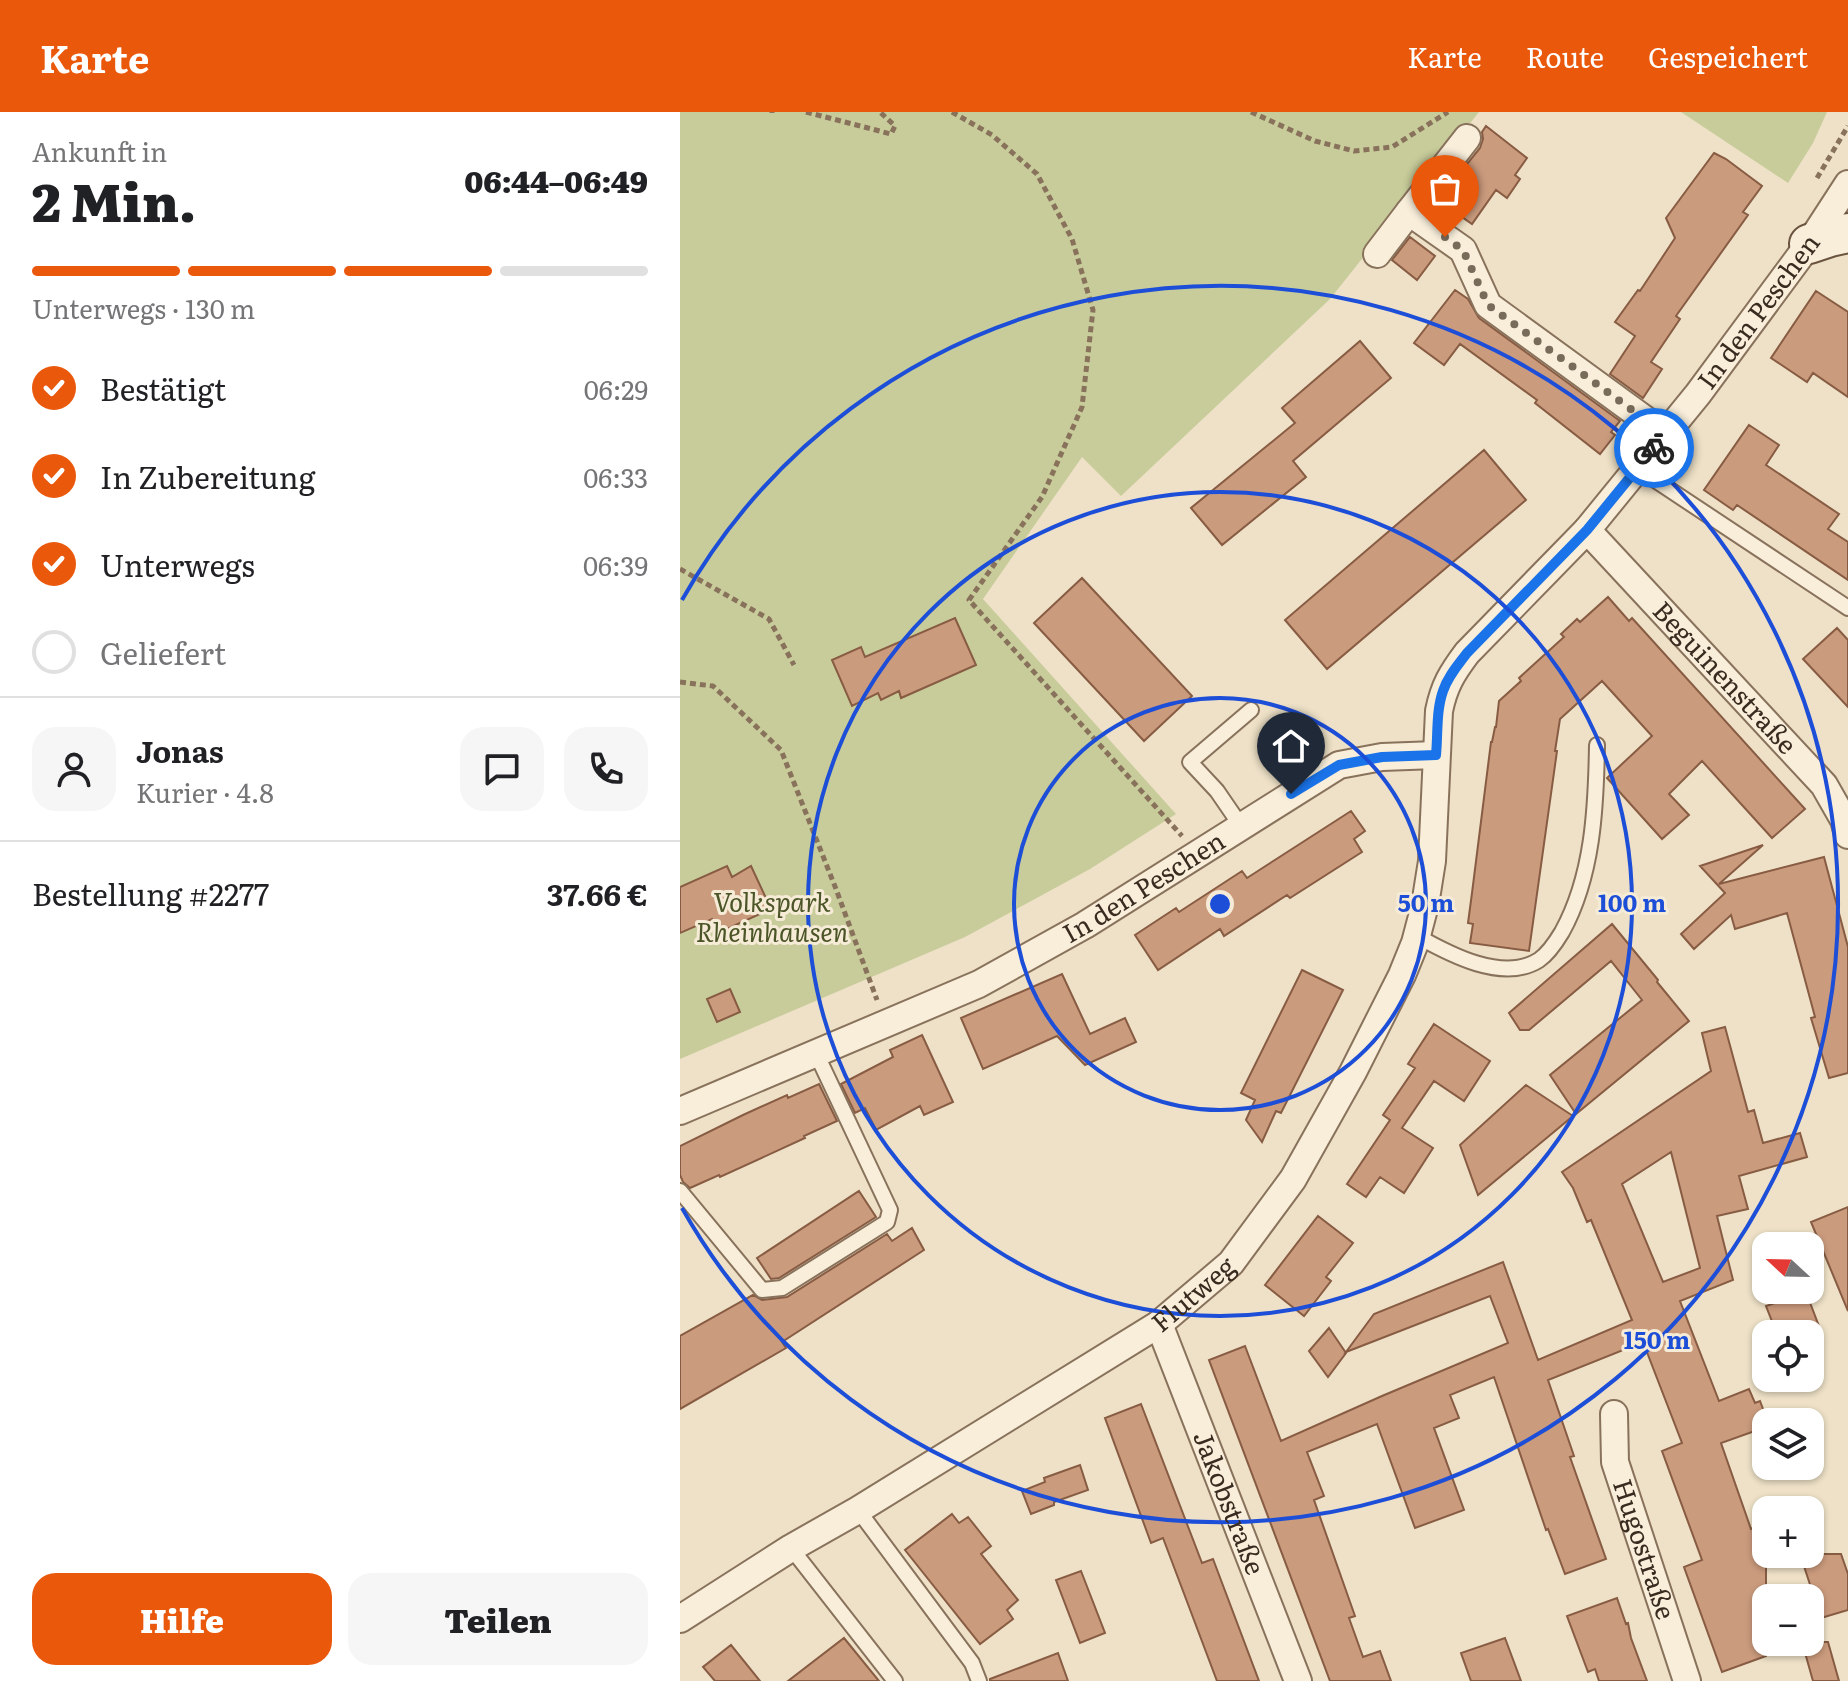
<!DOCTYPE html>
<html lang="de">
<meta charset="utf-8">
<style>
:root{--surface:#fff;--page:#f6f6f6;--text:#202124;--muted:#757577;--line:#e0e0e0;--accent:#ea580c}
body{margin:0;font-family:Literata,serif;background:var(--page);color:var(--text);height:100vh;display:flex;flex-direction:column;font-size:30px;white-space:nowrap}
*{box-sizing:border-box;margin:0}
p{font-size:26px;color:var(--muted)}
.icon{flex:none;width:44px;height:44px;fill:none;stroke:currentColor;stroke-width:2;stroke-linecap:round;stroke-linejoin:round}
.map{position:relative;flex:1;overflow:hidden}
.details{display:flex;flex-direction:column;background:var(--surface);width:680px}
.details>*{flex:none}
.needle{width:52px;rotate:292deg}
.controls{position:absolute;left:1072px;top:1120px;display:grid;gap:16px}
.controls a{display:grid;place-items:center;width:72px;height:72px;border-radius:16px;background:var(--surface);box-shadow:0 2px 6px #0004;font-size:40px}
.pin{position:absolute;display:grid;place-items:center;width:68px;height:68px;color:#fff;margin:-82px -34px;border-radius:50% 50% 50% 0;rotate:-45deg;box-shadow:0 0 8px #0007}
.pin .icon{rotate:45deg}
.courier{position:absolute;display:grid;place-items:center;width:80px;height:80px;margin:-40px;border:6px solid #1a73e8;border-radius:50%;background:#fff;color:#222;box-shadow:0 2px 10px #0007}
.overview em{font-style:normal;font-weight:800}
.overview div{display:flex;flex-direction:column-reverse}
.overview{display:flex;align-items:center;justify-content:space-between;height:136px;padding:0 32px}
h1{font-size:52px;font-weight:800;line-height:60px}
.bar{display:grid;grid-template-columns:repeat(4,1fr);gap:12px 8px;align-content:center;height:96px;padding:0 32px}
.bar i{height:10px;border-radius:6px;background:var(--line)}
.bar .selected{background:var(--accent)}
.bar p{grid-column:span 4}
.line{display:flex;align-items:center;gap:20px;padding:0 32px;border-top:2px solid var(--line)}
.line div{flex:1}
.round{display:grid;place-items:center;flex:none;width:84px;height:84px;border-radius:24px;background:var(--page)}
ol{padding:0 32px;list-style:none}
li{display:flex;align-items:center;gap:24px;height:88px}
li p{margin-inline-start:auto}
li .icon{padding:8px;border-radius:50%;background:var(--accent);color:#fff;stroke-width:4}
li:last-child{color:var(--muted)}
li i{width:44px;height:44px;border:4px solid var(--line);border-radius:50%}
.button{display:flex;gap:16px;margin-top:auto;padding:16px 32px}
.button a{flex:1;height:92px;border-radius:24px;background:var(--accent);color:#fff;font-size:32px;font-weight:800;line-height:92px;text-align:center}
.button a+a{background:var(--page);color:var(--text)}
header{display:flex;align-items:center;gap:48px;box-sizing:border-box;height:112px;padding:0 40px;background:var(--accent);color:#fff}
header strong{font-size:38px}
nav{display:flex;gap:44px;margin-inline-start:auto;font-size:28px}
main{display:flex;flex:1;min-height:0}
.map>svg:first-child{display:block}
.green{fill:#c8cc9a}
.building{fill:#cb9b7d;stroke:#875c43;stroke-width:2;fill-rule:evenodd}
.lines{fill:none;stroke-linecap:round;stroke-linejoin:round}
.lane-casing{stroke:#89725c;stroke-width:18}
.street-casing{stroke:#89725c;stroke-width:30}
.secondary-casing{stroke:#6b543f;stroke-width:42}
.path{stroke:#89725c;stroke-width:5;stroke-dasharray:6 4;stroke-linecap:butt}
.lane{stroke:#f8eeda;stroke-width:14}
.street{stroke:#f8eeda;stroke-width:26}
.secondary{stroke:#f8eeda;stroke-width:38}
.done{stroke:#786b5a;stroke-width:8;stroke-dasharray:0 14.4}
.route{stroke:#1a73e8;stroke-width:10}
.ring{fill:none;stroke:#1d4ed8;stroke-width:4}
.labels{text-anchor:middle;stroke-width:6;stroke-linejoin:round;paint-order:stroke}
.street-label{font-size:26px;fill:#392b20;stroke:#f5ebd6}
.park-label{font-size:26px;font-style:italic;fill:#4b5527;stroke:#f5ebd6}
.centre{fill:#1d4ed8;stroke:#f5ebd6;stroke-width:4}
.ring-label{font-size:24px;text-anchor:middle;font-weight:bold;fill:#1d4ed8;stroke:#f5ebd6;stroke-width:6;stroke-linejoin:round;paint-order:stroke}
</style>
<header>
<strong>Karte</strong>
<nav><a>Karte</a><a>Route</a><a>Gespeichert</a></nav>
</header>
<main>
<section class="details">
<div class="overview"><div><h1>2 Min.</h1><p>Ankunft in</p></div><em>06:44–06:49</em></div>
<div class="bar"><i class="selected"></i><i class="selected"></i><i class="selected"></i><i></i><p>Unterwegs · 130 m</p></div>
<ol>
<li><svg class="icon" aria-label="check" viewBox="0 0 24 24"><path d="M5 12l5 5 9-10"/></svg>Bestätigt<p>06:29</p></li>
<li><svg class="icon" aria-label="check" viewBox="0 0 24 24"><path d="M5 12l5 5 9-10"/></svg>In Zubereitung<p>06:33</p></li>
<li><svg class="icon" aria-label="check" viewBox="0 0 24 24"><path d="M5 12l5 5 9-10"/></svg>Unterwegs<p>06:39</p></li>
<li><i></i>Geliefert</li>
</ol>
<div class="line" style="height:144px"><a class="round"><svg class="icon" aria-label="person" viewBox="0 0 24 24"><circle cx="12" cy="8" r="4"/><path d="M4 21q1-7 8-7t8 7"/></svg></a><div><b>Jonas</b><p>Kurier · 4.8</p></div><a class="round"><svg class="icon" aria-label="chat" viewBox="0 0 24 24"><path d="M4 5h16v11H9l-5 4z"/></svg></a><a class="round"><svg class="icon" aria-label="phone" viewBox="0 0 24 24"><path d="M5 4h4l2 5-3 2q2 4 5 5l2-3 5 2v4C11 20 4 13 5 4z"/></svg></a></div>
<div class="line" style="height:104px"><div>Bestellung #2277</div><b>37.66 €</b></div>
<div class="button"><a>Hilfe</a><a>Teilen</a></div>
</section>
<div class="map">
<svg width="1168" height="1569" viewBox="0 0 1168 1569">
<rect width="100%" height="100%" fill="#eee1c7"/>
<path class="green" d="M0,0h799l-149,187 -209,197 -39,-39 -99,142 193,215 -86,55 -125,68 -285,122z
M1001,0h146l-14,31 -25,40z"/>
<path class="building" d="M806,14l41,32 -12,17 5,4 -13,19 -11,-8 -24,34 -34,-24 42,-52 3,-9 -1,-7z
M1034,41l12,6 36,27 -19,26 5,3 -72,101 4,3 -29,43 11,7 -19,29 -33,-24 25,-38 -20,-14 23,-32 2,1 35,-53 -9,-20z
M730,125l25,19 -18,24 -25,-20z
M775,178l13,9 11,19 141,103 -9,11 4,3 -15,19 -65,-51 2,-3 -77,-56 -16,21 -30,-22z
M1136,179l32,21v85l-35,-24 -6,9 -36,-24z
M680,229l31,37 -98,83 13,16 -84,68 -31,-37 104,-85 -13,-15z
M1069,313l30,20 -13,20 73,49 -11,15 20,13v38l-111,-75 -4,5 -29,-20z
M804,338l42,50 -199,169 -42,-49z
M402,466l110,118 -48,45 -110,-118z
M928,485l21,24 3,-3 173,191 -33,29 -70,-77 -33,33 20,21 -27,24 -55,-61 45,-42 -50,-55 -42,38 -5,32h2l-28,200 -59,-8 3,-19 -5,-1 4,-30 19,-151h1l3,-15h1l3,-26 22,-20 -2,-3 45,-41 -3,-3 16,-15 3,3z
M275,506l21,47 -75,33 -2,-7 -18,9 -3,-7 -26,13 -20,-46 29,-13 4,10z
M1157,516l11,12v67l-45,-48z
M671,699l14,20 -11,8 8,13 -72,46 -3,-3 -63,41 -4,-7 -62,41 -23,-35 41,-27 3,4 63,-41 5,7z
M1083,733l-44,39 105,-27 24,90v126l-19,5 -18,-60 4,-1 -28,-104 -52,16 -4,-14 -37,34 -13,-15 44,-41 -25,-27z
M47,754l5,11 19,-11 20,43 -53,24 -6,-14 -32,14v-46z
M932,812l46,56 -1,2 32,39 -113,93 -26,-39 92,-75 -31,-39 -82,69h-9l-11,-17z
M622,858l41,20 -62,123 -5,-2 -14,31 -16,-22 9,-20 -14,-7z
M382,862l28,60 35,-16 11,24 -51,23 -28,-29 -74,33 -22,-51z
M50,877l10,23 -23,10 -10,-23z
M754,912l56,37 -26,40 -30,-20 -32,47 31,20 -29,45 -24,-16 -14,20 -19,-13 43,-64 -7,-5 32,-47 -7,-4z
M1045,915l23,85 6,-2 9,33 37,-10 7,24 -68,19 9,33 -31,7 16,64 -53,21 39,100 30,-12 6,14 5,-2 8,21h-2v5l-45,16 30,86 15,-5v132l-44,16 -38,-105 18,-7 -40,-109 20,-8 -39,-101 -95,38 26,76 -4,1 36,102 -41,15 -17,-45 -2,1 -52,-153 -44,18 9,23 -25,10 30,82 -49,18 -38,-104 -70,28 17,44 -10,4 41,116 -6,2 14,39 17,-6 11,30h-61l-121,-321 36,-14 36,95 101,-45 126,-53 -18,-47 -144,56 28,-38 129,-52 35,98 94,-40 -41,-100 -4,2 -14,-34 -11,-16 149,-101 -9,-38zM991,1040l29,116 -37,14 -41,-98z
M242,923l31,67 -29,13 -4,-9 -44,24 -11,-22 -10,5 -14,-29 52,-27 -3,-7z
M139,972l18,37 -33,15 1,2 -85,39 -1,-2 -29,13 -7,-6 -3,-7v-29l63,-31 44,-20 1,3z
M846,973l47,31 -95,79 -18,-50z
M179,1079l17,26 -97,61 -8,1 -14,-21z
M1168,1095v104l-37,-89z
M638,1104l35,27 -27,34 5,4 -27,35 -39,-31z
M232,1116l12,22 -142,92 4,6 -106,61v-73l73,-41 9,5 25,-3 100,-63 5,7z
M1126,1180l14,37 -15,5h-28l-11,-28z
M649,1216l17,25 -18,24 -19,-26z
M461,1292l61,159 11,-4 46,122h-42l-54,-143 -12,5 -46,-125z
M400,1353l8,25 -34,12v3l-23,9 -9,-23 23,-9 -1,-4z
M272,1402l7,9 9,-6 23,29 -10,8 37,46 -11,10 6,9 -33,25 -75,-94z
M1120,1442h41l7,20v36l-27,8z
M401,1459l24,62 -25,10 -24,-63z
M937,1486l9,26 2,-1 3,15 16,43h-48l-4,-12 -7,3 -21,-56z
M164,1526l35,43h-91z
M825,1526l16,43h-50l-10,-28z
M1122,1530h26l11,39h-26z
M51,1533l29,36h-45l-12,-14z
M378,1541l10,28h-78v-2z"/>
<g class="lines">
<g class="lane-casing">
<path id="lane" d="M957,356l211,140
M561,714l-24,-35 -27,-29 61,-52
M737,824c32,18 86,47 122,24 10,-7 17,-18 23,-28 31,-56 34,-124 35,-187
M0,1079l82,99 20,-2 105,-66 3,-12 -74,-157
M178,1398l114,153 7,18
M111,1436l104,133"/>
</g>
<g class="street-casing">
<g id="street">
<path d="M787,26l-58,74 54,38 25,55 177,129"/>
<path d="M697,142l32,-42"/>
<path id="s1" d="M907,418l237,255 20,35 4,15"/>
<path id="s2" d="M0,999l299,-127 106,-59 254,-160 43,-8 54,-2"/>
<path id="s3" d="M479,1212l139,357"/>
<path id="s4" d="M934,1302l1,48 72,219"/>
<path id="s5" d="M0,1507l111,-71 67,-38 301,-186 72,-61 62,-84 60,-107 49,-97 13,-32 10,-38 7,-44 7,-150c5,-25 13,-38 28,-58l120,-123 111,-136 111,-150 39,-60"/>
</g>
</g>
<g class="secondary-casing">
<path id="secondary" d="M1129,132l21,-7 18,-4"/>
</g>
<path class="path" d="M126,0l85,22 4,-8 -15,-14
M272,0l40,23 45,39 35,65 21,71 -11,97 -40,90 -73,103 213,236
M571,0l64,29 39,10 38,-4 56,-35
M92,1v-1
M1137,66l31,-52
M996,358l15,-21
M0,457l89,50 25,46
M0,570l33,4 68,64 55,139 41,111"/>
<use href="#lane" class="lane"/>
<use href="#street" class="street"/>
<use href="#secondary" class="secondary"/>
</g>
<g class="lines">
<path class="done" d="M765,125l18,13 25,55 177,129 -11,14"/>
<path class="route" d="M611,682l48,-29 43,-8 54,-2c2,-21 0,-44 7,-64 5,-15 15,-26 24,-38l120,-123 67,-82"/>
</g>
<g class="ring">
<circle cx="540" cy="792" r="206"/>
<circle cx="540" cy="792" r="412"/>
<path d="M2 488A618 618 0 1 1 2 1096"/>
</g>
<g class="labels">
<g class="street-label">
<text dy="9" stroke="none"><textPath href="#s5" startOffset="1776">In den Peschen</textPath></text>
<text dy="9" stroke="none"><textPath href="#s1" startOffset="202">Beguinenstraße</textPath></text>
<text dy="9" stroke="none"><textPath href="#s2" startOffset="516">In den Peschen</textPath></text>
<text dy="9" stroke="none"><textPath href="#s5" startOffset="608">Flutweg</textPath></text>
<text dy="9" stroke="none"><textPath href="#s3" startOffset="192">Jakobstraße</textPath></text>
<text dy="9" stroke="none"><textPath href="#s4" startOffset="140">Hugostraße</textPath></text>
</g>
<g class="park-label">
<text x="92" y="800">Volkspark<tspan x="92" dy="30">Rheinhausen</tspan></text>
</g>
</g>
<circle cx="540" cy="792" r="12" class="centre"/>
<g class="ring-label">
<text x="746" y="800">50 m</text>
<text x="952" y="800">100 m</text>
<text x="977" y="1237">150 m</text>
</g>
</svg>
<div class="controls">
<a><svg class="needle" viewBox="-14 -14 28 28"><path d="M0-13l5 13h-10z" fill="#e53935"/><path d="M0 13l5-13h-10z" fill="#757577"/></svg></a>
<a><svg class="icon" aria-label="locate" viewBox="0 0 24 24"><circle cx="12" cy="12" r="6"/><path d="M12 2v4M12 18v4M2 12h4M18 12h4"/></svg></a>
<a><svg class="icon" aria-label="layers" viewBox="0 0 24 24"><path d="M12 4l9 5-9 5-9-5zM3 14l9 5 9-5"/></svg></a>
<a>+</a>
<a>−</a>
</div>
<div class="pin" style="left:765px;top:125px;background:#ea580c"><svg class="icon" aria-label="bag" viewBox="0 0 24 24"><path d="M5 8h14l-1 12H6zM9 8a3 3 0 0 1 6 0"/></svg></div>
<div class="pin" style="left:611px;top:682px;background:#1f2937"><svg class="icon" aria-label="home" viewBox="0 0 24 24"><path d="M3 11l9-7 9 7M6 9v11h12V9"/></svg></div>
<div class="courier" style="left:974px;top:336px"><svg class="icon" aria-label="bike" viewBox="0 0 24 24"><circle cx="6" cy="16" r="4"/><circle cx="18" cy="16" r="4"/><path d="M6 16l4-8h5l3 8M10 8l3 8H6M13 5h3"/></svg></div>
</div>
</main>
